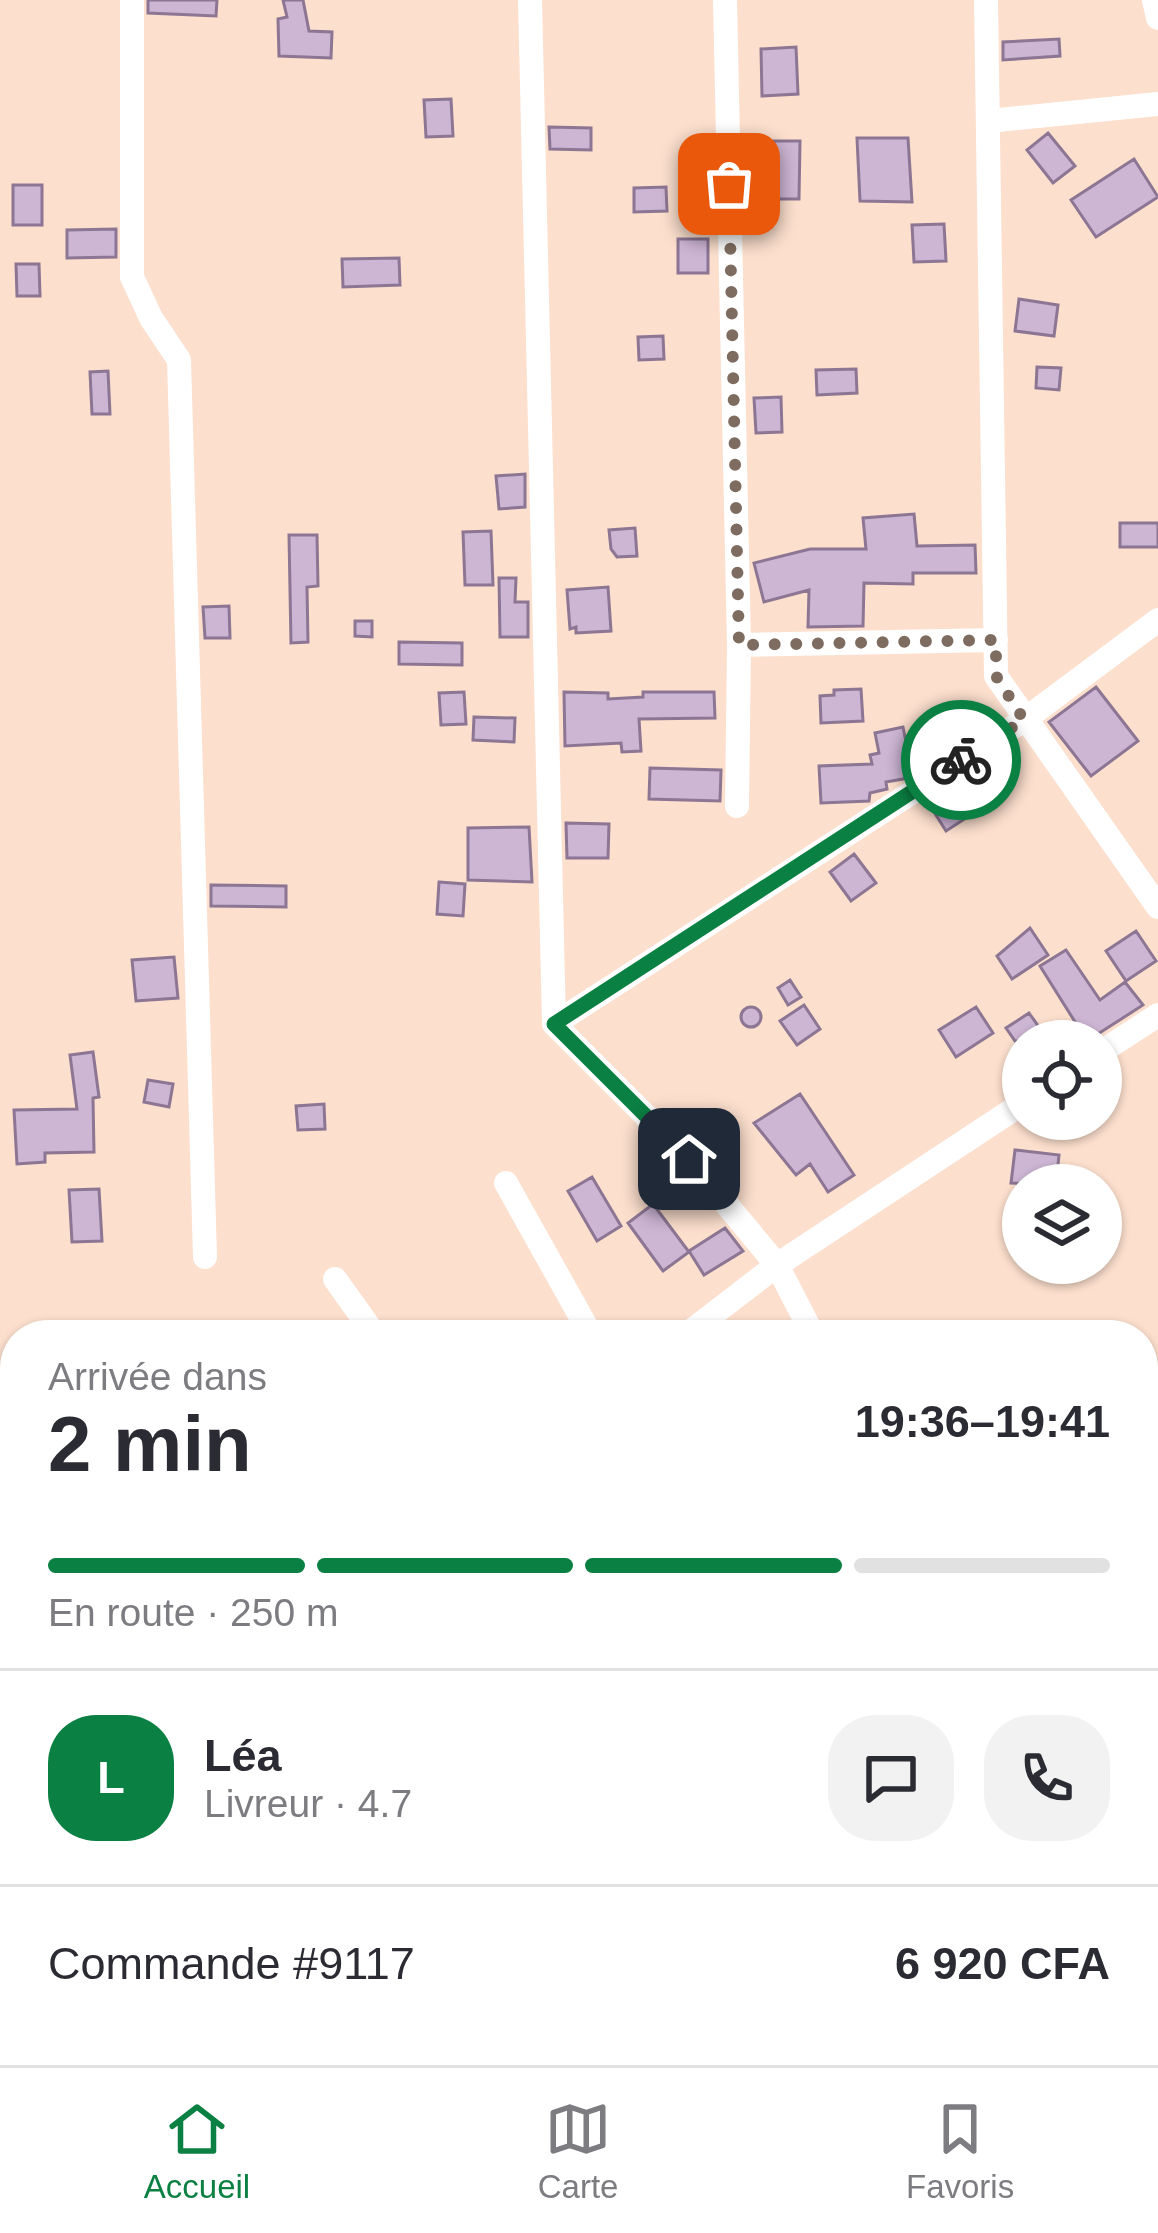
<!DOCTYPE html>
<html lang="fr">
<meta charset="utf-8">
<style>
:root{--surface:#fff;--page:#f2f2f3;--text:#2b2b33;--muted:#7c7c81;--line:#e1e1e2;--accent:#0b8043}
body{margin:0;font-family:Helvetica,sans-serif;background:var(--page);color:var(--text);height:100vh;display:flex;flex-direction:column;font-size:45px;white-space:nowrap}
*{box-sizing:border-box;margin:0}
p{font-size:39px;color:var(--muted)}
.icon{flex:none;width:66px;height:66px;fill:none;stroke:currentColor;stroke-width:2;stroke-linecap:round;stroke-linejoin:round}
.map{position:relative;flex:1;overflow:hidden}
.panel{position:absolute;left:0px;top:1320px;width:1158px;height:747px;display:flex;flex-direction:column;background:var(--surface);border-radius:48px 48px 0 0;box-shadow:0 3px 9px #0004}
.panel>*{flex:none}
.controls{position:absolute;left:1002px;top:1020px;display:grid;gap:24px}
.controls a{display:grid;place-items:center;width:120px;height:120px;border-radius:50%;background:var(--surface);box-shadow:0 3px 9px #0004;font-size:60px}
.pin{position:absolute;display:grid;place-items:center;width:102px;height:102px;color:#fff;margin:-51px;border-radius:24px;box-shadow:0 6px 18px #0006}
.courier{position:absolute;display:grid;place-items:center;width:120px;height:120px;margin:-60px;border:9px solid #0b8043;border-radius:50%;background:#fff;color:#222;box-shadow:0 3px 15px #0007}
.headline em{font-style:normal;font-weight:800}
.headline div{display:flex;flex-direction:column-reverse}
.headline{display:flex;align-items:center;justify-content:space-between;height:204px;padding:0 48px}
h1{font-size:78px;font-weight:800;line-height:90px}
.bar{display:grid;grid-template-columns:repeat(4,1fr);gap:18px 12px;align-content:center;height:144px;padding:0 48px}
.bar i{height:15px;border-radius:9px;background:var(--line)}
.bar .on{background:var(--accent)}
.bar p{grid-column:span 4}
.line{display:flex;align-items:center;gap:30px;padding:0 48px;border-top:3px solid var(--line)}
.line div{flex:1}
.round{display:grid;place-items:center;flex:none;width:126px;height:126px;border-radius:48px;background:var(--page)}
.tab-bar{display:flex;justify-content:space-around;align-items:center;height:168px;border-top:3px solid var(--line);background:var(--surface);font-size:33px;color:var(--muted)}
.tab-bar a{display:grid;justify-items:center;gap:6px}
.tab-bar .on{color:var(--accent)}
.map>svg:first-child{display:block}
.building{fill:#cdb5d4;stroke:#8c7693;stroke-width:3}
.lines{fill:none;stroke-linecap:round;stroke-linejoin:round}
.minor{stroke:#fff;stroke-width:24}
.done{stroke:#7f6c60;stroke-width:12;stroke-dasharray:0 21.6}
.route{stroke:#0b8043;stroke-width:15}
</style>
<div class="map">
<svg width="1158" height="2065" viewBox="0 0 1158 2065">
<rect width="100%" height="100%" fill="#fcdfcd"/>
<path class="building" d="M148,0h69l-1,16 -68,-3z
M283,0h20l6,31 23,1 -1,26 -52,-2 -1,-37 9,-2z
M1059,39l1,17 -57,4v-18z
M796,47l2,47 -36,2 -1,-47z
M451,99l2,37 -27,1 -2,-37z
M549,127l42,1v22l-41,-1z
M1048,133l27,33 -22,17 -26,-33z
M857,138h51l4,64 -52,-1z
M774,141h26l-1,58h-26z
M1134,159l24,38 -62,40 -25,-37z
M13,185h29v40h-29z
M666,187l1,24 -33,1v-24z
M944,224l2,37 -32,1 -2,-37z
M116,229v28l-49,1v-28z
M678,239h30v34h-30z
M399,258l1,27 -57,2 -1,-28z
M16,264h23l1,32h-23z
M1019,299l39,6 -4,31 -39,-5z
M663,336l1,23 -25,1 -1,-23z
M1037,367l24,1 -2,22 -23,-2z
M856,369l1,24 -40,2 -1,-25z
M108,371l2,43h-18l-2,-42z
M781,397l1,35 -26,1 -2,-35z
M525,474v33l-26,2 -3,-33z
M914,514l3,32 58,-1 1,28h-63v11l-49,-1 -1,43 -55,1 1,-37 -45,12 -10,-39 56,-14h56l-3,-31z
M1120,523h38v24h-38z
M635,528l2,28 -20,1 -6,-8 -2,-19z
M491,531l2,54h-28l-2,-53z
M289,535h28l1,51 -11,1 1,55 -17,1z
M499,578h17l-1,24h13v35h-28z
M608,587l3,44 -35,2v-6l-6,2 -3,-39z
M229,606l1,32h-25l-2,-31z
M355,621h17v16l-17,-1z
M399,642l63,1v22l-63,-1z
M1096,687l42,54 -47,35 -42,-54z
M861,689l2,32 -42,2 -1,-27 14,-1v-5z
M464,692l2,32 -25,1 -2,-32z
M564,692l44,1v6l35,-2v-5h71l1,26 -76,1 2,32 -19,1 -1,-9 -56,3z
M474,717l41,1 -1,24 -41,-2z
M903,727l4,20 10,-2 4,22 -18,12 -17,3 1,7 -17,4 -1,8 -48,2 -2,-37 53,-2 -2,-9 9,-2 -4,-20z
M650,768l71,2 -1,31 -71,-2z
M969,779l17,26 -40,26 -17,-27z
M566,823l43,1 -1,34h-41z
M529,827l3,55 -64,-2v-52z
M854,854l22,29 -25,18 -21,-29z
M439,882l26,2 -2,32 -26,-2z
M211,885l75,1v21l-75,-1z
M1030,928l18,27 -36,24 -15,-23z
M1136,931l20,30 -30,20 -20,-30z
M1066,950l34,50 25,-18 18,23 -56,36 -47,-75z
M174,957l4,41 -42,3 -4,-41z
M790,980l11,17 -13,8 -10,-17z
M804,1005l16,24 -23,16 -17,-24z
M976,1007l17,26 -37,24 -17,-27z
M741 1017a10 10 0 1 1 20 0a10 10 0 1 1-20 0Z
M1029,1013l20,28h-34l-9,-13z
M93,1052l6,45 -6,1 1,54 -49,1v9l-28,2 -3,-54 63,-1 -7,-54z
M148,1080l25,4 -4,23 -25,-5z
M800,1094l54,81 -26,17 -18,-28 -14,11 -42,-52z
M324,1104l1,25 -27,1 -2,-24z
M1015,1150l44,5 -3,30 -45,-2z
M592,1177l29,49 -24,15 -29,-50z
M99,1189l3,52 -30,1 -3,-52z
M653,1204l36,48 -26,19 -35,-48z
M725,1228l18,23 -39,24 -15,-24z
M0,1613l15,23v48l-15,-22z"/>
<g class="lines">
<path class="minor" d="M132,0v277l19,41 28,42 26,897
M530,0l24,1024
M725,0l14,645 -2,161
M986,0l10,676 162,231
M1154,0l4,18
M988,121l170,-17
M739,645l257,-5
M1101,1052l57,-37
M1023,1103l-246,162 -88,-106 -135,-135 470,-304 134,-100
M506,1183l85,152
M335,1279l40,56
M686,1335l91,-70 36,70
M0,1839l15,-21
M1088,2052l6,13"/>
</g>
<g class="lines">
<path class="done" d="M729,184l10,461 257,-5v36l28,44 -63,40"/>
<path class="route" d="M689,1159l-135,-135 407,-264"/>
</g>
</svg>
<div class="controls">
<a><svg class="icon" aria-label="locate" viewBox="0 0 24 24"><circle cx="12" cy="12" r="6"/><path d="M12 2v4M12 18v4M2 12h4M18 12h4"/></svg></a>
<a><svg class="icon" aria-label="layers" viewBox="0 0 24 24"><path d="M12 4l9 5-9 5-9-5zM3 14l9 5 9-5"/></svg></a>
</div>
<div class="pin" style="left:729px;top:184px;background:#ea580c"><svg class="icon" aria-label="bag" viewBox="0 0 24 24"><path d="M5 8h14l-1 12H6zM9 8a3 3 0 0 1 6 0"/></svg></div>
<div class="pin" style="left:689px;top:1159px;background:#1f2937"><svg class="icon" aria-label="home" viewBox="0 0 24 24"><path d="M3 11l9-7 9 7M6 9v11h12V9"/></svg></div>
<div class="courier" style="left:961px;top:760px"><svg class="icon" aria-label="bike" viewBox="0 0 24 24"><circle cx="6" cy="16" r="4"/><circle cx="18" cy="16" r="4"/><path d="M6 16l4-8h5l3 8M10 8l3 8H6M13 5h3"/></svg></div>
<section class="panel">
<div class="headline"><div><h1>2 min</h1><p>Arrivée dans</p></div><em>19:36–19:41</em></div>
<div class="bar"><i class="on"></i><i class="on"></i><i class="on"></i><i></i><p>En route · 250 m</p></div>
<div class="line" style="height:216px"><b class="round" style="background:var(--accent);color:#fff">L</b><div><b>Léa</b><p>Livreur · 4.7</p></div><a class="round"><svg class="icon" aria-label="chat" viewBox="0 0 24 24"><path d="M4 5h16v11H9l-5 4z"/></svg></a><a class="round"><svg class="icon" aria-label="phone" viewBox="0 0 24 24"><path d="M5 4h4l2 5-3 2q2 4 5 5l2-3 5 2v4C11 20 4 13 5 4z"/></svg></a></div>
<div class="line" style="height:156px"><div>Commande #9117</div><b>6 920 CFA</b></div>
</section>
</div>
<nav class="tab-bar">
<a class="on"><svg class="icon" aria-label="home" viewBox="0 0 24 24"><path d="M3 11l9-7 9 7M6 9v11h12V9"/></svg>Accueil</a>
<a><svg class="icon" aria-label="map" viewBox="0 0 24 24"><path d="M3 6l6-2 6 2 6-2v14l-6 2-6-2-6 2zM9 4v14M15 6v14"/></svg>Carte</a>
<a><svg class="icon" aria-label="saved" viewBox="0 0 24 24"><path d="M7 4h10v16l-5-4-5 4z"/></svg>Favoris</a>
</nav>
